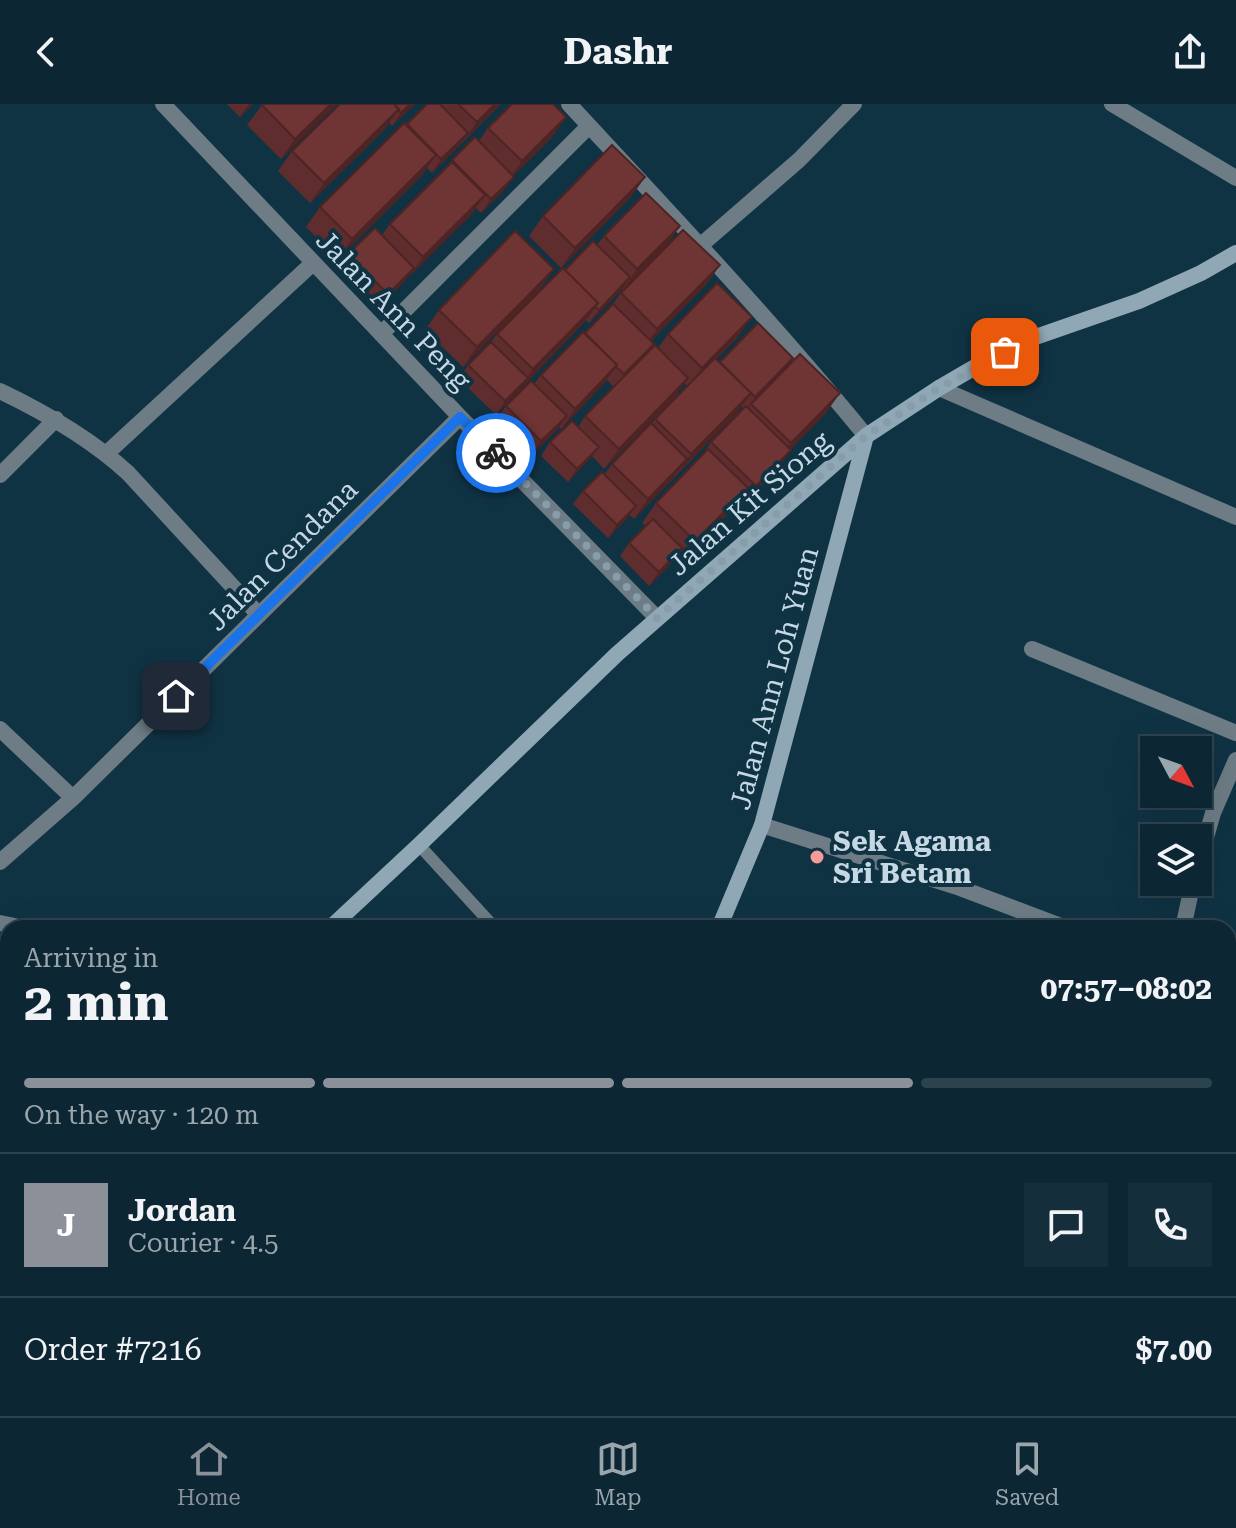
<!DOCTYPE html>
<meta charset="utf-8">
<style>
:root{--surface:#0c2633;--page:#152e3b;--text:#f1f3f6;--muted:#9aa5ac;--line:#2c434e;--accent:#8c9099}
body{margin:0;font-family:"Roboto Serif",serif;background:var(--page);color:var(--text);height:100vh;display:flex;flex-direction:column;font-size:30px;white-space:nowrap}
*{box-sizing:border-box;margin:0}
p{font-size:26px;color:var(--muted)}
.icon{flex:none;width:44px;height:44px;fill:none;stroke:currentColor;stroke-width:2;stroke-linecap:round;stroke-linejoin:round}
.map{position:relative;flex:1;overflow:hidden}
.side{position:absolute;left:0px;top:816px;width:1236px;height:496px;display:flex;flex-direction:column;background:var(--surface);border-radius:24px 24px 0 0;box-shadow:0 8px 32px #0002,0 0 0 2px var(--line)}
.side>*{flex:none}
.needle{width:52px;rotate:131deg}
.tools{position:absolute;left:1140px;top:632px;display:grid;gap:16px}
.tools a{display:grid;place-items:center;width:72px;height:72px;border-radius:0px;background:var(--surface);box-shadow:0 8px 32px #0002,0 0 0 2px var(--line);font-size:40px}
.pin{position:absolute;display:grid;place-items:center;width:68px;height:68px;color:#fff;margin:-34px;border-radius:16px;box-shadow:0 4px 12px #0006}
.courier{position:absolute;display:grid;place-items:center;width:80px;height:80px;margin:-40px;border:6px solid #1a73e8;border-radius:50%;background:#fff;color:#222;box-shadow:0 2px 10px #0007}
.overview em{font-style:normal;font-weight:700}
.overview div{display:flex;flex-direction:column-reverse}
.overview{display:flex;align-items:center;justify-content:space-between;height:136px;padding:0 24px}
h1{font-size:52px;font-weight:700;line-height:60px}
.bar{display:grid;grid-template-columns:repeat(4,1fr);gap:12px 8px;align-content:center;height:96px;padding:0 24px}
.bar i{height:10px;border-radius:6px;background:var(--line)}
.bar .selected{background:var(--accent)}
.bar p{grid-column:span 4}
.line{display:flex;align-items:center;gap:20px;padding:0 24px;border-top:2px solid var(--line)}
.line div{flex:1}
.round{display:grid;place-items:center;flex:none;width:84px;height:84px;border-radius:0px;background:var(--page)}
header{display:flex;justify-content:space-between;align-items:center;height:104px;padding:0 24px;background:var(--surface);font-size:36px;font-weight:700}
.tabs{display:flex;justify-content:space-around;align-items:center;height:112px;border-top:2px solid var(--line);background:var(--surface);font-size:22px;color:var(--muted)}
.tabs a{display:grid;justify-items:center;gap:4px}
.tabs .selected{color:var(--accent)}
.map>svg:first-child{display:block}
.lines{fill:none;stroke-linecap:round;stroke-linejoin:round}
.lane{stroke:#6d7c85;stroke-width:12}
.street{stroke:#6d7c85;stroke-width:16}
.secondary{stroke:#90a8b6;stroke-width:16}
.wall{fill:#5f2d2d}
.shaded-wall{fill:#4e2424}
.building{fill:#6f3434;stroke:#4e2424;stroke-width:2}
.done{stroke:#869eab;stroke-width:8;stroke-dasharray:0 14.4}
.route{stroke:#1a73e8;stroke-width:10}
.poi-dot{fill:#f59b99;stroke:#103344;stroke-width:3}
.labels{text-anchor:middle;stroke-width:8;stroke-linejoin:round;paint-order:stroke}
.street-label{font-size:28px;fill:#c5d8e3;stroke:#103344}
.poi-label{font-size:28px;font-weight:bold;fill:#c5d8e3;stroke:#103344;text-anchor:start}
</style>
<header><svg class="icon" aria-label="back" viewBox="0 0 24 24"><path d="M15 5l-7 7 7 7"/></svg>Dashr<svg class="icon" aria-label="share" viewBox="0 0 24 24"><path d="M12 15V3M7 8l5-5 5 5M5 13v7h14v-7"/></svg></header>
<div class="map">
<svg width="1236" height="1312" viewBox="0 0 1236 1312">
<rect width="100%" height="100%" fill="#103344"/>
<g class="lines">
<path class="lane" d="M419,741l76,83"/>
<path class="street" d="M163,0l297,313 197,201
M569,0c101,109 203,217 297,332
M1112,0l124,74
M701,141l98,-85 55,-56
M381,230l208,-208
M939,284l297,129
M0,287c46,22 90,47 128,82l131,142
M107,349l206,-190
M0,371l56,-56
M1032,545l204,84
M0,625l73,69
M762,721l198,63 106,40
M0,758l73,-64 387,-381
M1198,761l15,-52 23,-53
M0,819l24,5
M1183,824l10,-46
M1228,907l8,6
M894,1304l14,8
M1232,1312l4,-5"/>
<path class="secondary" d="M330,824l89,-83 198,-191 249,-218 73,-48 43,-25 45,-23 112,-39 62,-28 35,-20
M719,824l43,-103 104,-389
M158,1312l1,-8
M463,1312l4,-8"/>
</g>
<path class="wall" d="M227,0h26l-13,13z
M263,0h74l-56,55 -34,-34z
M340,0h75l-23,22 -3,-3 -4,6 -75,74 -32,-32 14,-20z
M427,0h74l-69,69 -5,-5 -5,7 -84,84 -32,-32 14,-20z
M566,13l-14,20 -39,39 -9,14 -23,23 -5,-5 -5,7 -63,61 -30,32 -40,-40 10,-14 34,-19 8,-11 56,-56 6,-8 27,-19 9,-13z
M645,73l-14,20 -70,71 -32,-32 14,-20z
M680,122l-14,20 -43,44 -1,-2 -33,35 -3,-3 -90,95 -37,-36 9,-14 23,-23 6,-8 68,-64 32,-25 7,-9z
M720,161l-14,20 -55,56 -3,11 10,-4 10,-14 70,3 -22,22 4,4 73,-5 -5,8 38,47 -36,37 -13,20 -35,36 -4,-4 -4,6 -53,53 -5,-4 -27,29 -29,-30 9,-13 17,-17 -4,-3 14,-20 46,-48 9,-13 33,-33 -3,-3 -4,7 -103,106 -4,-4 -22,23 -35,-34 10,-13 21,-16 8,-11 75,-78 -3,-3 -10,15 -70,71 -12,-13 -24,26 -27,-26 9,-14 28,-15 7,-11 29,-29 -7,-7 -46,49 -2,-2 -27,28 -36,-35 10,-14 28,-22 7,-9 72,-71 8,-11z
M554,165l-14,20 -77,78 -38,-37 14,-20z"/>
<path class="shaded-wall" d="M249,0h4l-13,13z
M331,0h6l-56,55 14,-20z
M410,0h5l-23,22 9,-13z
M495,0h6l-39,38 15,-20z
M399,5l-14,20 -75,74 14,-20z
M566,13l-14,20 -44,44 14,-20z
M468,29l-9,13 -27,27 9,-14z
M436,51l-14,20 -84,84 14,-20z
M514,73l-10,13 -23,23 10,-14z
M645,73l-14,20 -70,71 14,-20z
M485,91l-14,20 -62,62 14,-20z
M680,122l-14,20 -43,44 14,-21z
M720,161l-14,20 -63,64 14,-20z
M414,164l-9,13 -27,27 10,-14z
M554,165l-14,20 -77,78 14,-20z
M630,173l-9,14 -32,32 10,-13z
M598,199l-14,20 -88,92 9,-14 19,-18 9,-14z
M752,213l-14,20 -50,51 14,-20z
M793,254l-9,14 -38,38 9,-13z
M617,261l-14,20 -42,44 14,-20z
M688,274l-14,20 -70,71 15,-20z
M751,289l-14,20 -60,61 14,-20z
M840,289l-14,20 -49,50 14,-20z
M567,312l-10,14 -25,25 9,-14z
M599,343l-10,13 -21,22 9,-13z
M791,346l-14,20 -35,36 14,-20z
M687,355l-14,20 -39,40 14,-20z
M748,384l-14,20 -53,53 14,-20z
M636,402l-9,13 -19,19 9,-13z
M682,444l-9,14 -24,24 10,-14z"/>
<path class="building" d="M263,0h68l-36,35 -33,-34z
M340,0h54l5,5 -75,74 -32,-32z
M394,0h16l-9,9z
M427,0h13l28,29 -27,26 -34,-35z
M458,0h37l-18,18z
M512,0h41l13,13 -44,44 -34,-33z
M404,19l32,32 -84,84 -32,-32z
M475,33l39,40 -23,22 -39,-39z
M612,41l33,32 -70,71 -32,-32z
M452,58l33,33 -62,62 -33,-33z
M646,89l34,33 -43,43 -33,-33z
M375,124l39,40 -26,26 -40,-40z
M683,126l37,35 -63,64 -36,-36z
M515,127l39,38 -77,78 -38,-37z
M593,137l37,36 -31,33 -4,-3 3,-4 -33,-33z
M563,164l35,35 -65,66 -36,-35z
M717,179l35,34 -50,51 -34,-34z
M613,200l41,40 -30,30 -8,-7 1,-2 -32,-32z
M758,219l35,35 -38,39 -35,-35z
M583,228l34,33 -42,44 -34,-34z
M491,238l37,36 -23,23 -37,-36z
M655,241l33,33 -69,71 -34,-33z
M800,250l40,39 -49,50 -40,-39z
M715,254l36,35 -60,61 -36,-35z
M531,277l36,35 -26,25 -35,-35z
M746,302l45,44 -35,36 -45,-44z
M572,317l27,26 -22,22 -27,-27z
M651,319l36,36 -39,40 -36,-35z
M708,345l40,39 -53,53 -39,-38z
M602,368l34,34 -19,19 -34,-34z
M653,415l29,29 -23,24 -30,-29z"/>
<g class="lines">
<path class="done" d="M496,349l161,165 209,-182 73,-48 66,-36"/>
<path class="route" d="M176,592l284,-279 36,36"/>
</g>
<circle class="poi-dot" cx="817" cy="753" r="8"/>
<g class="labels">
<g class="street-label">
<text transform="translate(394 206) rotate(46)" y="10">Jalan Ann Peng</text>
<text transform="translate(749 399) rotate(-41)" y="10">Jalan Kit Siong</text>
<text transform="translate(282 451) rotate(-45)" y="10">Jalan Cendana</text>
<text transform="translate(774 574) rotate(-75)" y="10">Jalan Ann Loh Yuan</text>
</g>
<g class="poi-label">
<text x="833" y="747">Sek Agama<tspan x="833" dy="32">Sri Betam</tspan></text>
</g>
</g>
</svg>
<div class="tools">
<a><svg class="needle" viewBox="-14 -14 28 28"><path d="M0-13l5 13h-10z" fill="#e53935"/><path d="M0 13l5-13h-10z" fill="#9aa5ac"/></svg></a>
<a><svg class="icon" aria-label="layers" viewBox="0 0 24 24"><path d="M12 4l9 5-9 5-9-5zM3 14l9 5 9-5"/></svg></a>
</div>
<div class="pin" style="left:1005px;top:248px;background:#ea580c"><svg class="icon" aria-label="bag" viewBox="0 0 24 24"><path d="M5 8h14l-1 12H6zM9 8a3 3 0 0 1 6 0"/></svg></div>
<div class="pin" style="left:176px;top:592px;background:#1f2937"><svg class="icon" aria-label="home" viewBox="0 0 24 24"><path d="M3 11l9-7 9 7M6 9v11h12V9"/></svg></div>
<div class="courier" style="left:496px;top:349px"><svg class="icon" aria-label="bike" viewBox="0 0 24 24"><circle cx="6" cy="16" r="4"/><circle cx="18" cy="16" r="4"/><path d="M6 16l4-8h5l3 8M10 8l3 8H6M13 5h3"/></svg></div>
<section class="side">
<div class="overview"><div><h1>2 min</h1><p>Arriving in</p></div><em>07:57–08:02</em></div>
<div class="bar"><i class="selected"></i><i class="selected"></i><i class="selected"></i><i></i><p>On the way · 120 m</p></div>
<div class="line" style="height:144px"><b class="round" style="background:var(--accent);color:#fff">J</b><div><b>Jordan</b><p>Courier · 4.5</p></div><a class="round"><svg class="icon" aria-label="chat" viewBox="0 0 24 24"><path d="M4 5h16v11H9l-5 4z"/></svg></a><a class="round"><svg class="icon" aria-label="phone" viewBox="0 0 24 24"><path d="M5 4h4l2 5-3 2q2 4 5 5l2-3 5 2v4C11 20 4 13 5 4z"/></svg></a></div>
<div class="line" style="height:104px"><div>Order #7216</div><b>$7.00</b></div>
</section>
</div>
<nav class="tabs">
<a class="selected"><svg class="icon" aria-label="home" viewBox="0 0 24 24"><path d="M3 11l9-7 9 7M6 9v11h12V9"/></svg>Home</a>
<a><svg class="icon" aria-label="map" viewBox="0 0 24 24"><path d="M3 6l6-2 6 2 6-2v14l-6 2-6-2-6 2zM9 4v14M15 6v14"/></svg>Map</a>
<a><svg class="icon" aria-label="saved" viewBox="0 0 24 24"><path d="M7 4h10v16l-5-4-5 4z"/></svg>Saved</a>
</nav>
